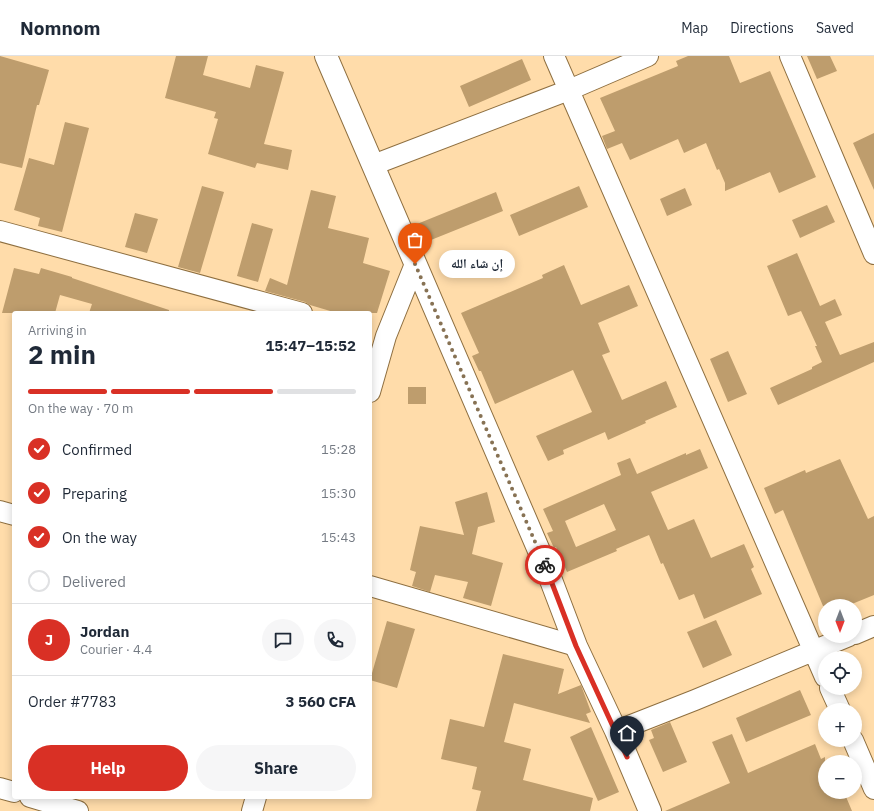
<!DOCTYPE html>
<meta charset="utf-8">
<style>
:root{--surface:#fff;--page:#f6f6f7;--text:#1f2937;--muted:#747a83;--line:#e0e1e3;--accent:#d93025}
body{margin:0;font-family:"IBM Plex Sans","Noto Naskh Arabic",sans-serif;background:var(--page);color:var(--text);height:100vh;display:flex;flex-direction:column;font-size:15px;white-space:nowrap}
*{box-sizing:border-box;margin:0}
p{font-size:13px;color:var(--muted)}
.icon{flex:none;width:22px;height:22px;fill:none;stroke:currentColor;stroke-width:2;stroke-linecap:round;stroke-linejoin:round}
.map{position:relative;flex:1;overflow:hidden}
.sheet{position:absolute;left:12px;top:255px;width:360px;height:488px;display:flex;flex-direction:column;background:var(--surface);border-radius:4px;box-shadow:0 2px 10px #0003}
.sheet>*{flex:none}
.needle{width:26px;rotate:180deg}
.controls{position:absolute;left:818px;top:543px;display:grid;gap:8px}
.controls a{display:grid;place-items:center;width:44px;height:44px;border-radius:50%;background:var(--surface);box-shadow:0 2px 10px #0003;font-size:20px}
.pin{position:absolute;display:grid;place-items:center;width:34px;height:34px;color:#fff;margin:-41px -17px;border-radius:50% 50% 50% 0;rotate:-45deg;box-shadow:0 0 4px #0007}
.pin .icon{rotate:45deg}
.courier{position:absolute;display:grid;place-items:center;width:40px;height:40px;margin:-20px;border:3px solid #d93025;border-radius:50%;background:#fff;color:#222;box-shadow:0 1px 5px #0007}
.bubble{position:absolute;height:28px;border-radius:14px;background:var(--surface);box-shadow:0 2px 10px #0003;font-size:13px;font-weight:700;line-height:28px;text-align:center}
.overview em{font-style:normal;font-weight:700}
.overview div{display:flex;flex-direction:column-reverse}
.overview{display:flex;align-items:center;justify-content:space-between;height:68px;padding:0 16px}
h1{font-size:26px;font-weight:700;line-height:30px}
.bar{display:grid;grid-template-columns:repeat(4,1fr);gap:6px 4px;align-content:center;height:48px;padding:0 16px}
.bar i{height:5px;border-radius:3px;background:var(--line)}
.bar .on{background:var(--accent)}
.bar p{grid-column:span 4}
.line{display:flex;align-items:center;gap:10px;padding:0 16px;border-top:1px solid var(--line)}
.line div{flex:1}
.round{display:grid;place-items:center;flex:none;width:42px;height:42px;border-radius:21px;background:var(--page)}
ol{padding:0 16px;list-style:none}
li{display:flex;align-items:center;gap:12px;height:44px}
li p{margin-inline-start:auto}
li .icon{padding:4px;border-radius:50%;background:var(--accent);color:#fff;stroke-width:4}
li:last-child{color:var(--muted)}
li i{width:22px;height:22px;border:2px solid var(--line);border-radius:50%}
.button{display:flex;gap:8px;margin-top:auto;padding:8px 16px}
.button a{flex:1;height:46px;border-radius:24px;background:var(--accent);color:#fff;font-size:16px;font-weight:700;line-height:46px;text-align:center}
.button a+a{background:var(--page);color:var(--text)}
header{display:flex;align-items:center;gap:24px;box-sizing:border-box;height:56px;padding:0 20px;background:var(--surface);border-bottom:1px solid var(--line)}
header strong{font-size:19px}
nav{display:flex;gap:22px;margin-inline-start:auto;font-size:14px}
.map>svg:first-child{display:block}
.building{fill:#be9d6d;fill-rule:evenodd}
.lines{fill:none;stroke-linecap:round;stroke-linejoin:round}
.street-casing{stroke:#8e6f40;stroke-width:22}
.secondary-casing{stroke:#8e6f40;stroke-width:24}
.street{stroke:#fff;stroke-width:20}
.secondary{stroke:#fff;stroke-width:22}
.done{stroke:#877254;stroke-width:4;stroke-dasharray:0 7.2}
.route{stroke:#d93025;stroke-width:5}
</style>
<header>
<strong>Nomnom</strong>
<nav><a>Map</a><a>Directions</a><a>Saved</a></nav>
</header>
<div class="map">
<svg width="874" height="755" viewBox="0 0 874 755">
<rect width="100%" height="100%" fill="#ffdcaa"/>
<path class="building" d="M0,0l49,14 -10,35h-2l-15,63 -22,-5z
M176,0h32l-5,19 47,13 6,-23 28,7 -20,72 28,6 -4,20 -31,-7 -2,5 -47,-14 10,-35 -4,-1 2,-6 -51,-14z
M688,0h41l11,27 30,-12 46,106 -37,16 -9,-21 -45,19v-8l-6,-14 -2,1 -11,-27 -22,10 -6,-14 -48,21 -8,-17 -15,6 -5,-13 13,-5 -15,-33 78,-32 -2,-5z
M807,0h23l7,15 -20,8z
M522,3l9,21 -62,27 -9,-21z
M65,66l24,6 -27,104 -24,-6 2,-8 -26,-8 15,-52 25,7z
M874,77v57l-21,-47z
M202,130l22,6 -24,81 -22,-6z
M579,130l9,21 -69,29 -9,-21z
M685,132l7,17 -25,11 -7,-17z
M311,134l25,6 -8,32 41,10 -6,25 27,8 -13,42h-40l-27,-8 -5,-3 -40,-11 5,-13 17,7z
M496,136l7,19 -77,31 -9,-18z
M827,149l8,17 -35,16 -8,-18z
M135,157l23,6 -11,34 -22,-6z
M252,167l21,6 -15,53 -21,-6z
M797,197l23,53 15,-7 7,16 -17,7 15,33 34,-13v20l-96,43 -8,-17 42,-19v-2l10,-5 -7,-16h2l-16,-35 -13,5 -21,-50z
M564,209l17,40 48,-20 9,21 -40,17 12,29 -8,3 20,45 44,-19 11,26 -32,14 1,2 -38,17 -3,-8 -42,18 1,4 -16,7 -12,-25 56,-24 -19,-42 -78,34 -14,-33h-2l-7,-15 7,-3 -18,-40 82,-35 -1,-3z
M14,212l25,6 2,-6 31,9v1l97,32v3h-80l3,-9 -32,-9 -5,18h-53z
M728,295l19,43 -19,8 -18,-43z
M408,331h18v17h-18z
M700,393l8,19 -57,24 17,38 26,-11 17,39 33,-14 10,23 -3,2 11,25 -58,25 -10,-25 -15,6 -16,-37 -2,1 -12,-29 -33,14 1,2 -50,21 -11,-25 -2,1 -7,-15 6,-2 -10,-22 78,-34 -4,-12 13,-5 7,16 49,-21v2zM604,448l12,26 -40,17 -11,-26z
M840,403l28,60 6,-3v79l-27,11h-24l-40,-96 -8,4 -11,-26 41,-18 1,3z
M487,436l8,30 -17,5 -6,27 31,9 -12,43 -28,-8 5,-16 -33,-7 -5,17 -18,-6 4,-14 -6,-2 10,-44 44,9 -9,-33z
M716,564l16,35 -29,13 -16,-36z
M387,565l28,8 -18,59 -27,-8z
M503,598l61,15 -6,25 23,-9 10,27 -5,2 4,9 -76,-20 -10,39 27,7 -8,31 70,18 -3,13h-114l5,-20 -9,-2 5,-22 -36,-8 9,-40 34,8z
M800,634l11,25 -65,27 -10,-24z
M670,666l17,40 -24,10 -14,-32 5,-2 -3,-8z
M591,671l28,65 -21,9 -28,-64z
M732,678l16,39 67,-29 6,15 4,-2v35h19l8,19h-187l65,-28 -18,-41z"/>
<g class="lines">
<g class="street-casing">
<path id="street" d="M554,0l271,621
M790,0l84,198
M373,109l196,-75 79,-34
M0,175l302,82
M370,336l16,-56 29,-72
M0,455l14,4
M370,530l206,60
M855,578l19,-8
M830,632l10,22
M616,675l79,-31 154,-64
M853,684l21,49
M0,732l14,4
M30,741l48,14
M252,755l4,-14"/>
</g>
<g class="secondary-casing">
<path id="secondary" d="M326,0l220,511 30,79 40,85 34,80"/>
</g>
<use href="#street" class="street"/>
<use href="#secondary" class="secondary"/>
</g>
<g class="lines">
<path class="done" d="M415,208l130,301"/>
<path class="route" d="M545,509l31,81 51,111"/>
</g>
</svg>
<div class="controls">
<a><svg class="needle" viewBox="-14 -14 28 28"><path d="M0-13l5 13h-10z" fill="#e53935"/><path d="M0 13l5-13h-10z" fill="#747a83"/></svg></a>
<a><svg class="icon" aria-label="locate" viewBox="0 0 24 24"><circle cx="12" cy="12" r="6"/><path d="M12 2v4M12 18v4M2 12h4M18 12h4"/></svg></a>
<a>+</a>
<a>−</a>
</div>
<div class="pin" style="left:415px;top:208px;background:#ea580c"><svg class="icon" aria-label="bag" viewBox="0 0 24 24"><path d="M5 8h14l-1 12H6zM9 8a3 3 0 0 1 6 0"/></svg></div>
<div class="pin" style="left:627px;top:701px;background:#1f2937"><svg class="icon" aria-label="home" viewBox="0 0 24 24"><path d="M3 11l9-7 9 7M6 9v11h12V9"/></svg></div>
<div class="courier" style="left:545px;top:509px"><svg class="icon" aria-label="bike" viewBox="0 0 24 24"><circle cx="6" cy="16" r="4"/><circle cx="18" cy="16" r="4"/><path d="M6 16l4-8h5l3 8M10 8l3 8H6M13 5h3"/></svg></div>
<div class="bubble" style="left:439px;top:194px;width:76px">إن شاء الله</div>
<section class="sheet">
<div class="overview"><div><h1>2 min</h1><p>Arriving in</p></div><em>15:47–15:52</em></div>
<div class="bar"><i class="on"></i><i class="on"></i><i class="on"></i><i></i><p>On the way · 70 m</p></div>
<ol>
<li><svg class="icon" aria-label="check" viewBox="0 0 24 24"><path d="M5 12l5 5 9-10"/></svg>Confirmed<p>15:28</p></li>
<li><svg class="icon" aria-label="check" viewBox="0 0 24 24"><path d="M5 12l5 5 9-10"/></svg>Preparing<p>15:30</p></li>
<li><svg class="icon" aria-label="check" viewBox="0 0 24 24"><path d="M5 12l5 5 9-10"/></svg>On the way<p>15:43</p></li>
<li><i></i>Delivered</li>
</ol>
<div class="line" style="height:72px"><b class="round" style="background:var(--accent);color:#fff">J</b><div><b>Jordan</b><p>Courier · 4.4</p></div><a class="round"><svg class="icon" aria-label="chat" viewBox="0 0 24 24"><path d="M4 5h16v11H9l-5 4z"/></svg></a><a class="round"><svg class="icon" aria-label="phone" viewBox="0 0 24 24"><path d="M5 4h4l2 5-3 2q2 4 5 5l2-3 5 2v4C11 20 4 13 5 4z"/></svg></a></div>
<div class="line" style="height:52px"><div>Order #7783</div><b>3 560 CFA</b></div>
<div class="button"><a>Help</a><a>Share</a></div>
</section>
</div>
